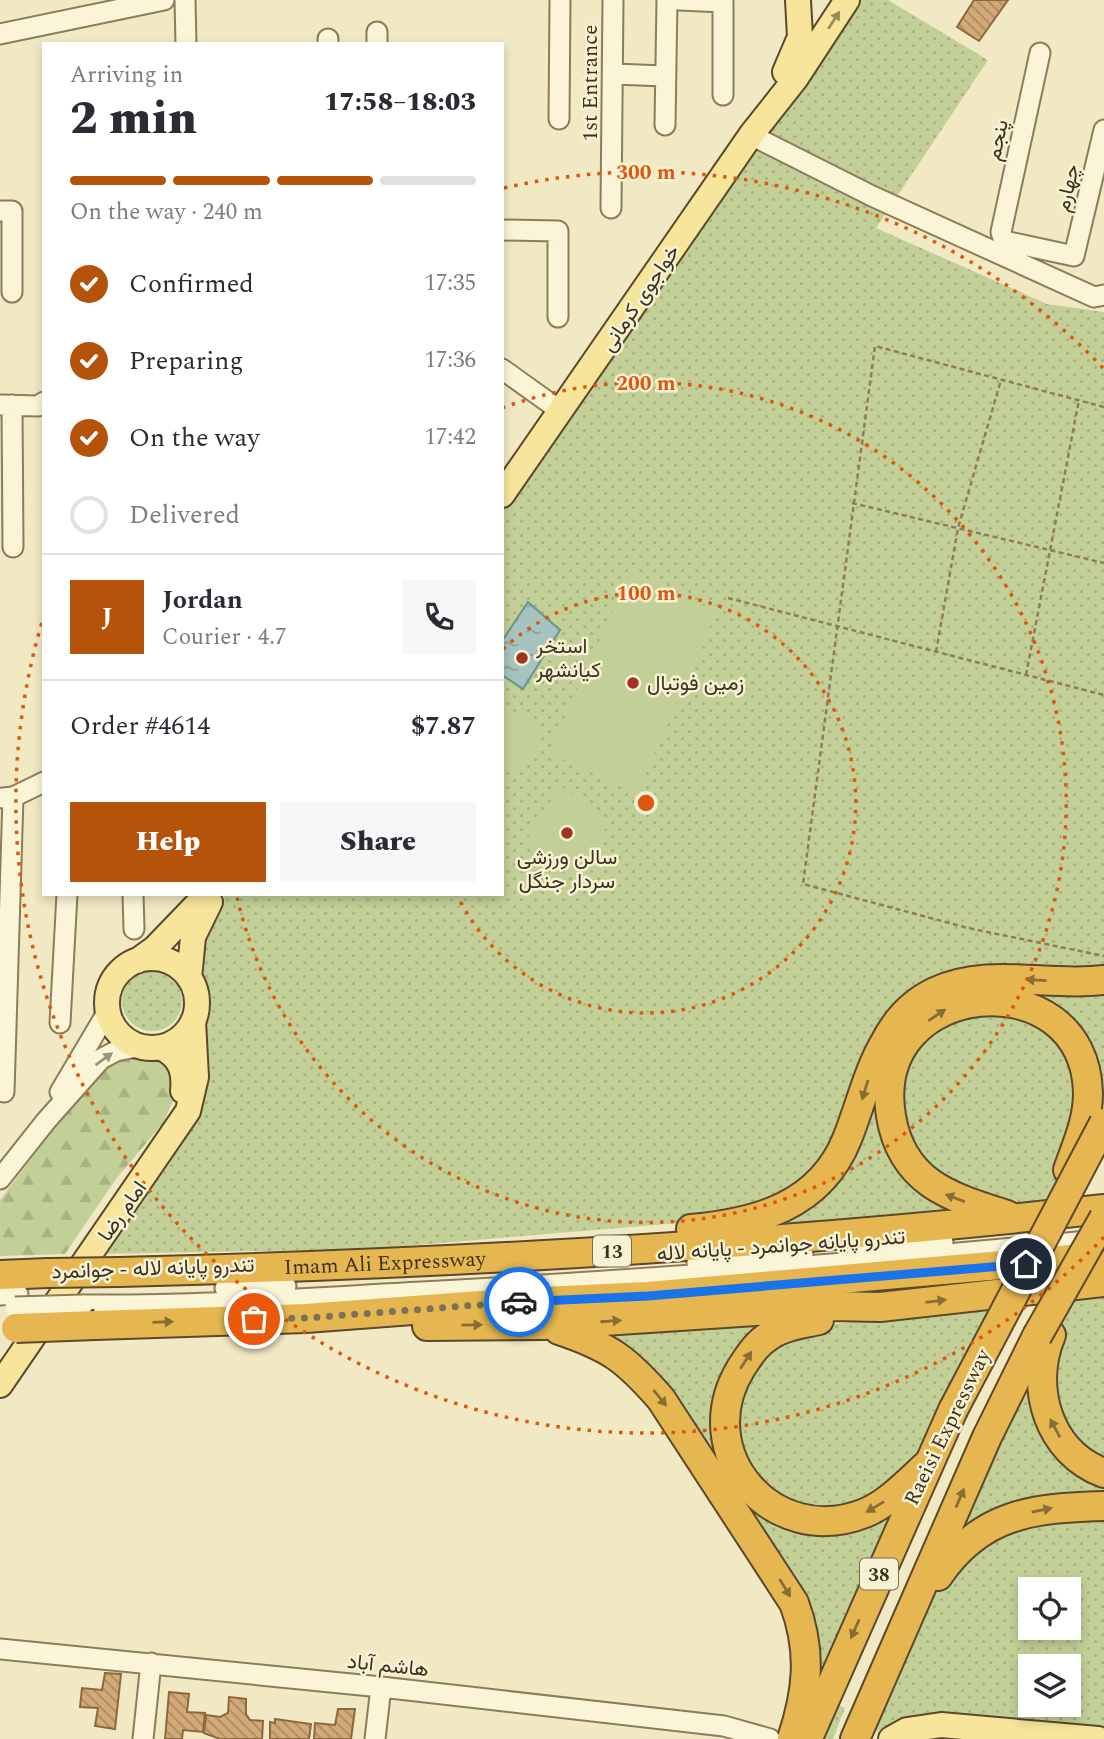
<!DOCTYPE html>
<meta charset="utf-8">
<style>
:root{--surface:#fff;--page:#f7f7f7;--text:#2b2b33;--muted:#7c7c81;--line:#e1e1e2;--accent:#b45309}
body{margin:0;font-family:Spectral,Vazirmatn,serif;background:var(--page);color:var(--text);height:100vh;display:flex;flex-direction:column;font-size:26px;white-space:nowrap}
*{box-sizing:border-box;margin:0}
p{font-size:23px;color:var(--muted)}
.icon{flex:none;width:38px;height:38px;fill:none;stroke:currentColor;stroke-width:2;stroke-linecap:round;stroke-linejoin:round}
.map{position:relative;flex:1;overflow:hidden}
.drawer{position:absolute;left:42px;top:42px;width:462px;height:854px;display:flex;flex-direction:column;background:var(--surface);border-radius:0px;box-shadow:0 4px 10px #0003}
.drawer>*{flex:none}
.controls{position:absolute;left:1018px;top:1577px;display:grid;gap:14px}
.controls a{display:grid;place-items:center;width:63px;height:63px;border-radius:0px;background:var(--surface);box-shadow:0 4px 10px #0003;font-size:35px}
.pin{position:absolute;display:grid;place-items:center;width:60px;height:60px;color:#fff;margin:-30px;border:4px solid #fff;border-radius:50%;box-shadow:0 2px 7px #0007}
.courier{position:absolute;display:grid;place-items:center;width:70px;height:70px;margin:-35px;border:5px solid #1a73e8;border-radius:50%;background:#fff;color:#222;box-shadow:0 2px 9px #0007}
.head em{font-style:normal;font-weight:800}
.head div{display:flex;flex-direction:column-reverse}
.head{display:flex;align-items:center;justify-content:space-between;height:119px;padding:0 28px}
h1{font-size:46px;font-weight:800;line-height:52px}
.bar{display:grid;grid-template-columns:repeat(4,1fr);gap:10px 7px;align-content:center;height:84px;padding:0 28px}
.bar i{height:9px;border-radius:5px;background:var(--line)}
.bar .active{background:var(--accent)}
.bar p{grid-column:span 4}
.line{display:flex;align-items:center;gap:18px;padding:0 28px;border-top:2px solid var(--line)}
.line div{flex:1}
.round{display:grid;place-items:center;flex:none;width:74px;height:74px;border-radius:0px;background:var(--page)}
ol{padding:0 28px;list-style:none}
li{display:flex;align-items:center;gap:21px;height:77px}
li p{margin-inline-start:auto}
li .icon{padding:7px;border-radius:50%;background:var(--accent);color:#fff;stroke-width:4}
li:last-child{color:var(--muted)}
li i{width:38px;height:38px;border:4px solid var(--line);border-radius:50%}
.action{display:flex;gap:14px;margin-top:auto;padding:14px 28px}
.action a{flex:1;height:80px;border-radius:0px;background:var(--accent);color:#fff;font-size:28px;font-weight:800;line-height:80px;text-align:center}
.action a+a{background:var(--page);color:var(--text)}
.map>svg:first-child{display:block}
.green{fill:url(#green-dots);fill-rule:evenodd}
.forest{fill:url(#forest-firs)}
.pitch{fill:#c2d097}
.water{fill:url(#water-ripples);stroke:#6c938f;stroke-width:2}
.building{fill:url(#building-back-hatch);stroke:#8e683d;stroke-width:2}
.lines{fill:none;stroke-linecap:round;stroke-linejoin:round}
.minor-casing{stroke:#8d7c59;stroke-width:23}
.major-casing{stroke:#5b482d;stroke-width:28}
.highway-casing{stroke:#5b482d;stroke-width:32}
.path{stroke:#8d7c59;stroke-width:2.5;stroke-dasharray:5 3.5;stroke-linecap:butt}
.minor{stroke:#fbf5d8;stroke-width:19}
.major{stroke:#f6e59a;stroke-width:24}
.highway{stroke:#e6b750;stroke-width:28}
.minor-bridge-casing{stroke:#8d7c59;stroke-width:23;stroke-linecap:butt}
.highway-bridge-casing{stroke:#5b482d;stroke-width:32;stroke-linecap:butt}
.minor-bridge{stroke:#fbf5d8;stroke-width:19}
.highway-bridge{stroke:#e6b750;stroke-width:28}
.oneway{fill:#998b5c}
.oneway2{fill:#886d34}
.oneway3{fill:#9c937b}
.done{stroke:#7b7158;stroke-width:7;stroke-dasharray:0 12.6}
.route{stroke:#1a73e8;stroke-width:9}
.ring{fill:none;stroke:#df570d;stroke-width:3.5;stroke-dasharray:3.5 7}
.poi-dot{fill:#a13324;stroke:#f8f2d4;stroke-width:2.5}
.labels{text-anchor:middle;stroke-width:5;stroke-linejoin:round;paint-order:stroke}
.shield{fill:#f8f2d4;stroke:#746b55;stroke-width:2}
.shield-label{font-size:19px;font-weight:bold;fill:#3c311e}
.street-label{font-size:21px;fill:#3c311e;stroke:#f8f2d4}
.poi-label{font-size:21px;fill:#3c311e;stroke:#f8f2d4;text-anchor:start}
.centre{fill:#df570d;stroke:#f8f2d4;stroke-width:3.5}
.ring-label{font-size:21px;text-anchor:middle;font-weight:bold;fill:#df570d;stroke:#f8f2d4;stroke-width:5;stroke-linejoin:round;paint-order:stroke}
</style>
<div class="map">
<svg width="1104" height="1739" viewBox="0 0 1104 1739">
<defs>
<pattern id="green-dots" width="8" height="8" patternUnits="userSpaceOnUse" patternTransform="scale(1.75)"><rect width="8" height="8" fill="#c2d097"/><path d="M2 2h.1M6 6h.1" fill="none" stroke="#a8b382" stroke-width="1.8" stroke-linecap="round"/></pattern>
<pattern id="forest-firs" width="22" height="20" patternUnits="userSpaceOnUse" patternTransform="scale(1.75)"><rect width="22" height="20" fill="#c2d097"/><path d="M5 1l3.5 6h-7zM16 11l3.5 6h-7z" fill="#a8b382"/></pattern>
<pattern id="water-ripples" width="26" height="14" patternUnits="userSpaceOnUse" patternTransform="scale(1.75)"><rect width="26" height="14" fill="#a6c4bf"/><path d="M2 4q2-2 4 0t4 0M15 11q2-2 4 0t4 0" fill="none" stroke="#88a09b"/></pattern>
<pattern id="building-back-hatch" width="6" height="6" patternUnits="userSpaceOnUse" patternTransform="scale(1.75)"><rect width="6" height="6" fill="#d2a977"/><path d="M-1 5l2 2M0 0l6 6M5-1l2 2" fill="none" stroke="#ac8a61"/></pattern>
</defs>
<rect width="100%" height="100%" fill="#f1e9c4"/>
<path class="green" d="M855,0h33l100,60 -112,168 171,76 57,8v663l-163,8 -128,199 -86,37 -358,30 -270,5 66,-98 39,-151 -8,-39 18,-55 12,-17h276v-390z
M122 1001a30 30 0 1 1 60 0a30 30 0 1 1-60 0Z
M986,984l118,1v123l-32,60c8,-20 24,-48 23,-70 -7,-153 -244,-134 -205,36 10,45 51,69 92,78l-154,14 -189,13c50,-6 110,-4 155,-31 99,-58 46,-207 192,-224z
M993,1005l69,35 20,41 -21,91 -15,30h-50l-28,-5 -66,-56v-76l19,-31z
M1104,1292v173l-40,-33 -17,-66 5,-22 23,-48z
M993,1303l-74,153 -33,37 -38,18 -70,-10 -19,-14 -29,-66 32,-73 57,-22z
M781,1322l-65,100 67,98 120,-29 -16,31 -89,217 16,-76 -98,-195 -143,-140z
M1050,1326l-14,56 68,98v18l-152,50z
M1104,1513v221l-181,-19 -40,12 -14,10 71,-155 48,-48zM1031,1589h38v39h-38zM1031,1666h38v38h-38z
M836,1704l9,4 -12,31h-12z"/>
<path class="forest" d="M136,1053l30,5 10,37 -13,28 -47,56 -51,75 -65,2v-56l93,-124 13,-12z"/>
<path class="pitch" d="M630,572l87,40 -80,181 -88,-40z
M502,704l44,27 -26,42 -18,-11z
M560,786l48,37 -28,53 -55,-33z"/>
<path class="water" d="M528,602l32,28 -37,59 -21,-14v-34z"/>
<path class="building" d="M974,0h34l-29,41 -22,-14z
M105,1673l16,1 -6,55 -20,-3 3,-18 -18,-1 2,-19 20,2z
M169,1692l20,2 -2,18 18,1 -2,19 -20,-2 -1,9h-17z
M229,1697l17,2v15l4,6 13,1 -1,18h-42l-16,-6 2,-18 14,2 8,-4z
M338,1709h17l-4,30h-37l1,-16 20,2z
M275,1719l36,5 -2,15h-39v-17l5,1z"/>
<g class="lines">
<g class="minor-casing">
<path id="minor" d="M185,0l1,44
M679,0l44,2v93
M0,34l164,-34
M328,44v-5
M377,44v-12
M1040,53l-39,179 3,9 70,15 30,-126
M613,74l52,2
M559,119l1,-119
M665,125l2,-125
M751,135l121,61 222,101 10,-2
M611,208l2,-208
M0,211h12v81
M502,230l56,1v86
M502,369l60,43
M1,405l37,1 6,-4
M12,405l1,142
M3,798l10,-1 31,-15
M133,894l1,35
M60,1023l7,-129
M4,1092l9,-295
M60,1092l48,-81
M0,1179l46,-58 55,-62 15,-8 21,-4
M857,1249l86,-7
M697,1263l106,-9
M225,1288l61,-2
M0,1295l18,-1
M83,1305c113,1 226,-7 339,-13 226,-12 451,-30 676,-52
M0,1649l381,38 343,39 46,13
M143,1739l8,-76
M375,1739l6,-52"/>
</g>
<g class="major-casing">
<path id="major" d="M785,72l15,-35 -2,-37
M502,495l249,-360 45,-57 51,-78
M107 1003a45 45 0 1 1 90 0a45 45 0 1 1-90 0Z
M137,961l18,-13 52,-54
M189,978l4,-41 17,-35
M162,1048c18,9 23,23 21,43
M0,1385l188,-274 8,-34 -3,-56
M891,1739l16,-9 34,-5 157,14"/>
</g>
<g class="highway-casing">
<g id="highway">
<path d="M1007,1215c-57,-18 -105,-32 -116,-99 -23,-139 194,-158 197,-23 0,28 -11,51 -20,77"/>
<path d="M691,1229c66,-6 129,-23 156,-90 13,-32 20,-65 37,-95 11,-22 28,-41 51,-52 53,-25 113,-5 169,-12"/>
<path id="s1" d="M119,1272c329,-8 658,-27 985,-63"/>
<path d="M0,1275l48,-2"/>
<path d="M819,1320c-17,4 -36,6 -50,16 -13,8 -20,20 -28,32 -52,85 32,182 124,145 24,-10 44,-32 63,-49"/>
<path d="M95,1325l211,-7 215,-16 127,-6 456,-40"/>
<path d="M427,1326l116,-1 289,-19 48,1 224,-25"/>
<path d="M559,1330c51,17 67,29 102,69l133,204c18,48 14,88 -2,136"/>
<path d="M1051,1335c-22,52 -3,117 53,138"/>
<path d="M938,1576c43,-63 95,-68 166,-70"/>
<path d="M811,1731l142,-321"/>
<path d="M855,1739l132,-302 50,-101"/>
</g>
</g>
<path class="path" d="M1104,407l-229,-61 -72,538 165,44 136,28
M852,503l252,60
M728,598l376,97
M936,652l22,-124 43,-148
M1026,675l53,-275"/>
<use href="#minor" class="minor"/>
<use href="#major" class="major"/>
<use href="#highway" class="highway"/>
<g class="minor-bridge-casing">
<path id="minor-bridge" d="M15,1307l68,-2"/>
</g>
<g class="highway-bridge-casing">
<path id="highway-bridge" d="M48,1273l71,-1
M16,1328l79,-3
M1037,1336l67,-118
M953,1410l151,-287"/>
</g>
<use href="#minor-bridge" class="minor-bridge"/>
<use href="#highway-bridge" class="highway-bridge"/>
</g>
<defs><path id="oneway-solid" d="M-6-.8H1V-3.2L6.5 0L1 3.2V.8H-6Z" transform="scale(1.75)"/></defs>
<use class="oneway" href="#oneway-solid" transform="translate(834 20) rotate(-57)"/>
<g class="oneway2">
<use href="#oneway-solid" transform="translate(1036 980) rotate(-177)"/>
<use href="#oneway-solid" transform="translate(937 1015) rotate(-34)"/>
<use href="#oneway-solid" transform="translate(865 1090) rotate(107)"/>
<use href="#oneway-solid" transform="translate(955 1198) rotate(-159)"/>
<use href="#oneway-solid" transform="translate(936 1301) rotate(-7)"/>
<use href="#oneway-solid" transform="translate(611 1321) rotate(-4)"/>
<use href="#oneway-solid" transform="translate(163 1322) rotate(-2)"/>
<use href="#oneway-solid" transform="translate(472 1325) rotate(-1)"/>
<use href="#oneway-solid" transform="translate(746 1360) rotate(-57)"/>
<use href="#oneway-solid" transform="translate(660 1398) rotate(51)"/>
<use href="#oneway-solid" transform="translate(1055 1428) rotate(-118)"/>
<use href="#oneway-solid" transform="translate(960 1498) rotate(-67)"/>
<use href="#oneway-solid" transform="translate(875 1507) rotate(149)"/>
<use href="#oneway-solid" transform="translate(1042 1510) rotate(-11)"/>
<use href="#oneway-solid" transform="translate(785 1588) rotate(59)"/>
<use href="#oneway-solid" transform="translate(855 1629) rotate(114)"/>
</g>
<use class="oneway3" href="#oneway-solid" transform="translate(104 1059) rotate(-36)"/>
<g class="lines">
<path class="done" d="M254,1319l52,-1 213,-16"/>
<path class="route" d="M519,1302l129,-6 378,-32"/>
</g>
<g class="ring">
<path d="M503 649A210 210 0 1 1 457 895"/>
<path d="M502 408A420 420 0 1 1 237 897"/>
<path d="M1104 1237A631 631 0 0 1 43 619M504 188A631 631 0 0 1 1104 369"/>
</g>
<g class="poi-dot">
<circle cx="522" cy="658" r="7"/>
<circle cx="633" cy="683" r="7"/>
<circle cx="567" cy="833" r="7"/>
</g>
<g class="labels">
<g class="shield">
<rect x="593" y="1235.5" width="38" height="31" rx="5"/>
<rect x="860" y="1558.5" width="38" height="31" rx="5"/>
</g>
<g class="shield-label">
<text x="612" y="1258">13</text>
<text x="879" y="1581">38</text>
</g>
<g class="street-label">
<text transform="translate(590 83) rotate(-90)" y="7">1st Entrance</text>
<text transform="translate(997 140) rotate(-78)" y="7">پنجم</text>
<text transform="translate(1067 188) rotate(-77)" y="7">چهارم</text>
<text transform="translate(640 298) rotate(-56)" y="7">خواجوی کرمانی</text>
<text transform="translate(122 1211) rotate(-55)" y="7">امام رضا</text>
<text transform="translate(781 1245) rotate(-4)" y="7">تندرو پایانه جوانمرد - پایانه لاله</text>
<text dy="7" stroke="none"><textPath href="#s1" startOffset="266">Imam Ali Expressway</textPath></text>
<text transform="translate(153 1268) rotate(-2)" y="7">تندرو پایانه لاله - جوانمرد</text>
<text transform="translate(947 1427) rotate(-64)" y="7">Raeisi Expressway</text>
<text transform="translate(388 1665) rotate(6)" y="7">هاشم آباد</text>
</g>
<g class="poi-label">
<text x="536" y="653">استخر<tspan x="536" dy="24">کیانشهر</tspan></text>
<text x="647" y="690">زمین فوتبال</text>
<text x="567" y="864" text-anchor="middle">سالن ورزشی<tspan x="567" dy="24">سردار جنگل</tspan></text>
</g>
</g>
<circle cx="646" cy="803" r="10" class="centre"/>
<g class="ring-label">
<text x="646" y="179">300 m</text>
<text x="646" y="390">200 m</text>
<text x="646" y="600">100 m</text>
</g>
</svg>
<div class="controls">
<a><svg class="icon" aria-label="locate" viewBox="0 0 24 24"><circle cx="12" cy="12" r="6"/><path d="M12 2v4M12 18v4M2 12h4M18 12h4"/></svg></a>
<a><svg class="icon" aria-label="layers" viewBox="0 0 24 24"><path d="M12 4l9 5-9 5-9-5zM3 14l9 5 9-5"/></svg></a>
</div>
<div class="pin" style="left:254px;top:1319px;background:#ea580c"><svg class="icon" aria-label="bag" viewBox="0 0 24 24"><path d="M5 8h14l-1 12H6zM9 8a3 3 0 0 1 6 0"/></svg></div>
<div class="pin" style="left:1026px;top:1264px;background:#1f2937"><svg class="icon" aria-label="home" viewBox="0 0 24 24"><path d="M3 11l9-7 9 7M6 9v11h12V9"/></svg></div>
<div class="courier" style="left:519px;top:1302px"><svg class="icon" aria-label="car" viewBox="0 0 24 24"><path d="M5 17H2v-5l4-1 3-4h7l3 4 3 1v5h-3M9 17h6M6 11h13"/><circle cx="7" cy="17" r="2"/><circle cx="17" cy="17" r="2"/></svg></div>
<section class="drawer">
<div class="head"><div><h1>2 min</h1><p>Arriving in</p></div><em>17:58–18:03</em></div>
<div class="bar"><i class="active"></i><i class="active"></i><i class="active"></i><i></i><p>On the way · 240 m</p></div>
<ol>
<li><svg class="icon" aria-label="check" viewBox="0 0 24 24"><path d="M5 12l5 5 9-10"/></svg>Confirmed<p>17:35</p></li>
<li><svg class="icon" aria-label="check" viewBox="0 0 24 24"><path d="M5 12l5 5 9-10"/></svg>Preparing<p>17:36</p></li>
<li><svg class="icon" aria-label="check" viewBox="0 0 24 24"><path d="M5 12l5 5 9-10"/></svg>On the way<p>17:42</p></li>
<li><i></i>Delivered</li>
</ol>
<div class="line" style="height:126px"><b class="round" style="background:var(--accent);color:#fff">J</b><div><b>Jordan</b><p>Courier · 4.7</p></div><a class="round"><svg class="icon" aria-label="phone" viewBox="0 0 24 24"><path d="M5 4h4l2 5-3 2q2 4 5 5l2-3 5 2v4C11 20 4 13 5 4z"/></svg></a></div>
<div class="line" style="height:91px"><div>Order #4614</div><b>$7.87</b></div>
<div class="action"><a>Help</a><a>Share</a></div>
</section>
</div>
